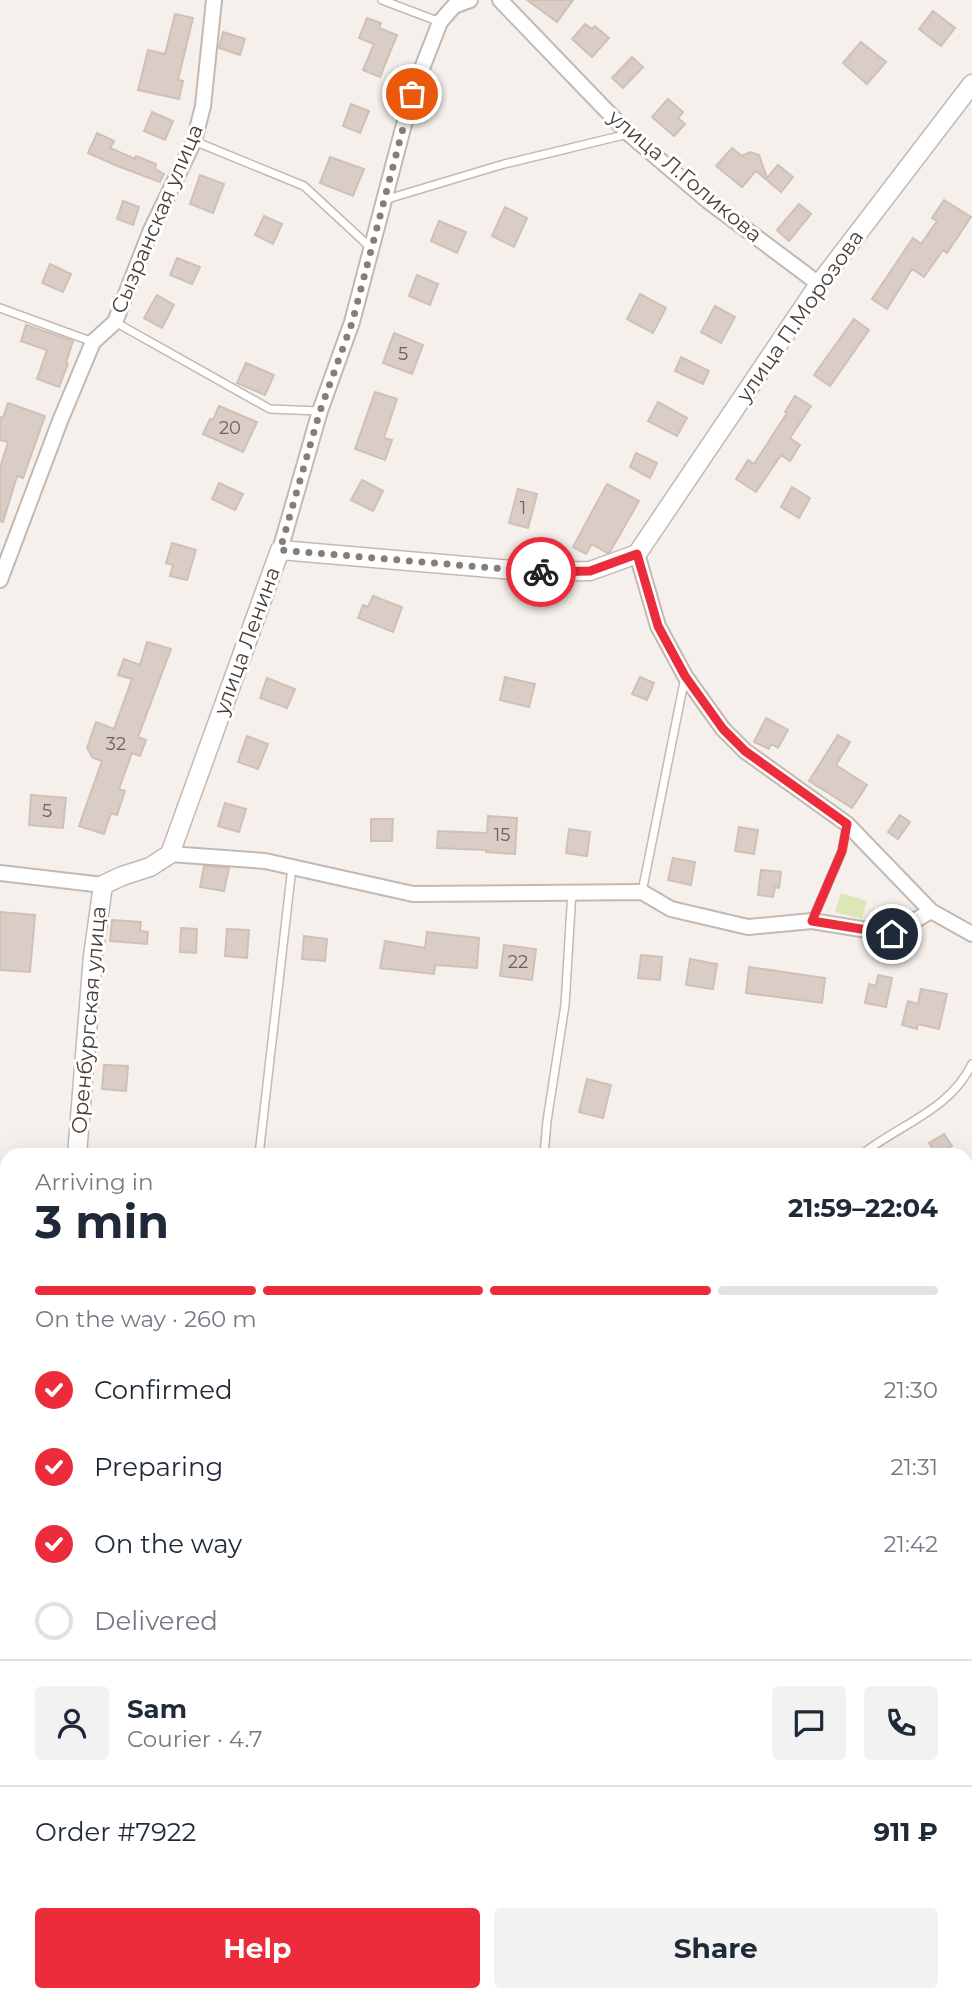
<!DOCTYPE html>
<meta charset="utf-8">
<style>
:root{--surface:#fff;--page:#f2f2f3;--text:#1f2937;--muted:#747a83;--line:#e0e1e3;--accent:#ec2c3b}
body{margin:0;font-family:Montserrat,sans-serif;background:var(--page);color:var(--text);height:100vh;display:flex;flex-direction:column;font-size:26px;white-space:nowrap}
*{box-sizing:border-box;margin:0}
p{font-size:23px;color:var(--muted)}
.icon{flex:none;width:38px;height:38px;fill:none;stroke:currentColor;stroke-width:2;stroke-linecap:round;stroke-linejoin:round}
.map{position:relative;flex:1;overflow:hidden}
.panel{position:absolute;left:0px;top:1148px;width:973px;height:854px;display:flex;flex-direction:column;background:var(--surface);border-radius:21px 21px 0 0;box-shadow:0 7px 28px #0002}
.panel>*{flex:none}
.pin{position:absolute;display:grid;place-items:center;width:60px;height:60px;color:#fff;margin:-30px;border:4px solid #fff;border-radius:50%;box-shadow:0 2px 7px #0007}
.courier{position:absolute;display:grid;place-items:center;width:70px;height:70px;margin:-35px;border:5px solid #ec2c3b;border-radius:50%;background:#fff;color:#222;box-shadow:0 2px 9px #0007}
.head em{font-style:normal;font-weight:700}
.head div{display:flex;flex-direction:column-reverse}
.head{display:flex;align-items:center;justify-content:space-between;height:119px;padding:0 35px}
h1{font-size:46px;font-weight:700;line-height:52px}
.bar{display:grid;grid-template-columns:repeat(4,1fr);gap:10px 7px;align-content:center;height:84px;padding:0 35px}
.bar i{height:9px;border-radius:5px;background:var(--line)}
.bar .current{background:var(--accent)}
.bar p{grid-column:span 4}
.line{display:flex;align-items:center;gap:18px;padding:0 35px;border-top:2px solid var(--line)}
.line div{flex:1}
.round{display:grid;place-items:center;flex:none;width:74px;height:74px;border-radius:7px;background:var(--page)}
ol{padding:0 35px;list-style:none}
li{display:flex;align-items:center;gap:21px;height:77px}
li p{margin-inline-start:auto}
li .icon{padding:7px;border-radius:50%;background:var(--accent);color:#fff;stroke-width:4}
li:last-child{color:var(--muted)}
li i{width:38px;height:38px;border:4px solid var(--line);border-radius:50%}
.action{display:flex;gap:14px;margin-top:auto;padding:14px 35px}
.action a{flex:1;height:80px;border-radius:7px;background:var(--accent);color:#fff;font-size:28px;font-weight:700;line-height:80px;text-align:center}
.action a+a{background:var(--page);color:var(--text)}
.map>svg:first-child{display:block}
.green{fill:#dce6b8}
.building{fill:#d9cdc5;stroke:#d0c0b6;stroke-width:2}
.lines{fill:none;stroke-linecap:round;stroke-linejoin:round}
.service-casing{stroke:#c3b9b2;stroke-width:10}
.minor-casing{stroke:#c3b9b2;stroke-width:18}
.tertiary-casing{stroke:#c3b9b2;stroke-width:21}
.path{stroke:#c1afa1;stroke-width:2.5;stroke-dasharray:3.5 3.5;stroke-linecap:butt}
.service{stroke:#fff;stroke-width:7}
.minor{stroke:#fff;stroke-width:14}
.tertiary{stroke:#fff;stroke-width:18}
.rail-casing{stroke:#9a9a9a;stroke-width:8}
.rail{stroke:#fff;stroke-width:5;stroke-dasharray:16;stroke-linecap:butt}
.done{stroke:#857e78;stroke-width:7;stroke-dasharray:0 12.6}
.route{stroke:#ec2c3b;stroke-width:9}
.labels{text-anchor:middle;stroke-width:6;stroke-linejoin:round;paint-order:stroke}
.number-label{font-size:18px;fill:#6d635d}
.street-label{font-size:21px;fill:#49403a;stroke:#fff}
</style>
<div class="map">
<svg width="972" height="2002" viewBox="0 0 972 2002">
<rect width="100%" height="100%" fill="#f5f0ec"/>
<path class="green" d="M841,893l26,8 -5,18 -27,-7z"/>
<path class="building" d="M527,0h46l-16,22z
M933,11l22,17 -14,18 -22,-17z
M175,14l18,4 -15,62 5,1 -4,18 -41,-9 10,-40 17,4z
M367,18l14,5 -2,5 18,7 -17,42 -17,-7 11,-26 -15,-6z
M585,24l7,5 3,-3 14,12 -17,19 -20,-18z
M223,32l22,7 -5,16 -21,-7z
M861,42l25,20 -19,22 -24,-21z
M632,57l11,10 -20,21 -11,-10z
M668,99l15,13 -5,6 7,6 -11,12 -22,-19z
M351,104l18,7 -9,22 -17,-7z
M152,112l21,9 -8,19 -21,-9z
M97,133l17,8 -4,7 25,11 1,-3 20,8 -1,5 9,5 -4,8 -45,-17 -27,-12z
M732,148l10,8 8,-4 9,3 8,23 11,-13 15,12 -12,15 -25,-21 -14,16 -26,-21z
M330,157l34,12 -11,27 -33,-13z
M200,175l24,9 -11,29 -23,-9z
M944,200l27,17 -24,36 -4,-3 -19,27 -12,-8 -25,40 -15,-10 41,-61 8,6 16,-23 -5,-3z
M123,201l16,6 -6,18 -16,-6z
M799,204l12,10 -22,27 -12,-11z
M505,207l22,11 -13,29 -22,-11z
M264,216l18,8 -9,20 -18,-9z
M439,221l27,11 -9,21 -26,-12z
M177,258l23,9 -8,17 -22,-9z
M50,264l21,10 -8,18 -21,-9z
M417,275l21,9 -8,21 -21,-9z
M640,294l26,14 -13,25 -26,-14z
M157,295l17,10 -12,23 -18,-10z
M715,306l20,11 -14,26 -20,-11z
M854,319l15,11 -39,56 -16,-11z
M26,325l47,16 -7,22 2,1 -9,23 -22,-8 10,-29 -26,-9z
M394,333l29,12 -11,29 -29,-11z
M681,357l28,14 -6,13 -28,-13z
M246,363l28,12 -9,20 -28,-12z
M375,392l22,7 -13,39 8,2 -7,20 -30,-11z
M795,396l16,10 -21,32 10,7 -10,16 -9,-6 -25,37 -20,-13 12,-19 6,4 33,-51 -2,-1z
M658,402l29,16 -10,18 -29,-15z
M8,403l37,13 -22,62 -6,-2 -14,46 -3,-1v-53l8,-26 -8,-2v-23l3,1z
M219,406l38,16 -14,30 -40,-18 7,-15 3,1z
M636,453l21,10 -7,15 -20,-11z
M362,480l21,11 -10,20 -22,-11z
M219,483l24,11 -8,16 -23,-11z
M607,484l32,17 -29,51 -3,1 -15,-9 -6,10 -13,-7z
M792,487l18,11 -11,20 -18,-11z
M518,489l19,5 -9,34 -19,-5z
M172,543l24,7 -9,30 -17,-4 3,-11 -7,-2z
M373,596l29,11 -9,25 -35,-14 5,-13 5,2z
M147,642l24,7 -33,88 8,3 -6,16 -8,-3 -13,36 6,2 -8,24 -6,-2 -7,21 -25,-8 23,-65 -9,-3 -6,-10 9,-26 18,7 18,-50 -14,-4 6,-16 16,6z
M505,677l30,7 -6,23 -29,-7z
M640,677l14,6 -7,17 -15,-6z
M267,678l28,11 -8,19 -27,-10z
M766,718l22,12 -10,18 -7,-4 -2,5 -15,-7z
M838,735l12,7 -14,23 31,20 -15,23 -43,-27z
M247,736l21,8 -10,25 -20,-7z
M31,795l35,3 -3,30 -34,-3z
M225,803l21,6 -7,23 -21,-6z
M900,815l10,7 -12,17 -10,-7z
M488,816l29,2 -2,36 -29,-2v-2l-49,-2 1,-17 49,2z
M371,819h22l-1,22h-21z
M739,827l19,3 -4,24 -19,-3z
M569,829l21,3 -3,24 -21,-3z
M673,858l22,4 -4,23 -23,-5z
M204,866l25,2 -5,23 -24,-4z
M761,870l20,2 -2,16 -4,-1 -2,10 -15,-2z
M0,912l35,3 -5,57 -30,-2z
M112,920l29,2 -1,9 8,1 -1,12 -37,-3z
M181,928l16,1 -1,24 -16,-1z
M227,929l22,1 -2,28 -22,-2z
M427,932l52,6 -2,30 -42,-3 -1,9 -54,-6 5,-27 40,7z
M304,936l23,3 -2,22 -23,-2z
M504,945l32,4 -4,31 -32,-4z
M641,955l21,2 -2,23 -22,-2z
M690,959l27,5 -4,25 -27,-4z
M749,967l76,11 -3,25 -76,-10z
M878,975l14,3 -6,29 -21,-4 4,-19 7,2z
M921,989l26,5 -8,35 -21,-5 -1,5 -15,-4 6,-24 10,3z
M104,1065l24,1 -2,25 -24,-2z
M587,1079l24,6 -8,33 -24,-6z
M944,1134l8,12 -15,9 -8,-12z"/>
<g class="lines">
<g class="service-casing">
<path id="service" d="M382,0l58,22
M194,141l110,45 67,62
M384,200l120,-36 124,-30
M0,308l93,34
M115,322l155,87 49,2
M642,892l43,-215
M812,921l30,-70 5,-27
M259,1155l33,-288
M544,1155l3,-34 18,-116 7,-114
M861,1155c39,-31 88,-44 111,-91"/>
</g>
<g class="minor-casing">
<path id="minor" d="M500,0l129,134 79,67 111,83
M280,550l40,-139 32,-89 60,-228 28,-72 14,-16 16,-6
M637,554l21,72 27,50 38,53 22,22 102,73 84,87
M0,580l60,-159 33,-79 22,-20 36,-92 43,-89 9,-35 11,-106
M170,854l95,7 148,33 229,-2 29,17 77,18 64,-6 80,13 39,-23 41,23
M0,873l103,12
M0,1491l7,1
M0,1995l2,7"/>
</g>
<g class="tertiary-casing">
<path id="tertiary" d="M77,1155l16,-199 10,-71 19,-9 28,-9 20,-13 110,-304 256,22 54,-1 47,-17 182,-270 153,-200
M0,1391l7,-17"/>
</g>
<path class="path" d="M966,1260l6,-2
M966,1833l6,-13
M252,2002l2,-7
M575,2002l3,-7
M893,2002l3,-7"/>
<use href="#service" class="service"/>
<use href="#minor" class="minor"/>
<use href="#tertiary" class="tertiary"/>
<g class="rail-casing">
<path id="rail" d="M966,1231l6,-2
M449,1995l2,7
M970,2002l2,-4"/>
</g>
<use href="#rail" class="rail"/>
</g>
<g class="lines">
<path class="done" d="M412,94l-60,229 -32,88 -40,139 261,22"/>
<path class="route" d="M541,572l49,-1 47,-17 21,72 27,50 38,53 22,22 102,73 -5,27 -30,70 80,13"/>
</g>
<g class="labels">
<g class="number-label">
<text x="403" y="360">5</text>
<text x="230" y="434">20</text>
<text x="523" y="514">1</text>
<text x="116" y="750">32</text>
<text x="47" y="817">5</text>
<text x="502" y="841">15</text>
<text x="518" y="968">22</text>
</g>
<g class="street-label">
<text transform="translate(685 176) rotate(40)" y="7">улица Л.Голикова</text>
<text transform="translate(157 219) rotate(-67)" y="7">Сызранская улица</text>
<text transform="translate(800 316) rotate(-55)" y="7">улица П.Морозова</text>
<text transform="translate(247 641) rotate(-70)" y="7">улица Ленина</text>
<text transform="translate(89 1020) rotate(-85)" y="7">Оренбургская улица</text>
</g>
</g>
</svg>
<div class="pin" style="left:412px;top:94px;background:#ea580c"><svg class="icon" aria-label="bag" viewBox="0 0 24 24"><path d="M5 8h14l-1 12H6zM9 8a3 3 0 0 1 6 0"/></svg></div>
<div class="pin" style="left:892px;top:934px;background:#1f2937"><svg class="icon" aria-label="home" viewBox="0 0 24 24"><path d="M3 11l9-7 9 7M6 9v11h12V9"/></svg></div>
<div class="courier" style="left:541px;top:572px"><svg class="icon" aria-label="bike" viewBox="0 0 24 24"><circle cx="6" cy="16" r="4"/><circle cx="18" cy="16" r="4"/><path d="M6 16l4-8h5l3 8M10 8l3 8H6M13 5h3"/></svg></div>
<section class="panel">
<div class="head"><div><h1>3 min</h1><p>Arriving in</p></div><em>21:59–22:04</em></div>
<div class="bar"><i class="current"></i><i class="current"></i><i class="current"></i><i></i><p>On the way · 260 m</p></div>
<ol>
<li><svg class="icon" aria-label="check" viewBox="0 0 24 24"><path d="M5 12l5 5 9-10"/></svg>Confirmed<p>21:30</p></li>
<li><svg class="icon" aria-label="check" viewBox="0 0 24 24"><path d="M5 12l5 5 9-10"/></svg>Preparing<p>21:31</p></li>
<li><svg class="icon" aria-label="check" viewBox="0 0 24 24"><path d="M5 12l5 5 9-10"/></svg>On the way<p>21:42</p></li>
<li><i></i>Delivered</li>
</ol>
<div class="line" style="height:126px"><a class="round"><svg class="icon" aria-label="person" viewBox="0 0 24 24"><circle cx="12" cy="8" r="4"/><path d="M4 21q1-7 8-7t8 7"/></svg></a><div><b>Sam</b><p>Courier · 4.7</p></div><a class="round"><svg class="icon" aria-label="chat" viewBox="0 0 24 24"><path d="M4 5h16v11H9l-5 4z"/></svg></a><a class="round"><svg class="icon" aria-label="phone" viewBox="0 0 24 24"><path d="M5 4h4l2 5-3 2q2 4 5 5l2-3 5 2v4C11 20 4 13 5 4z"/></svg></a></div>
<div class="line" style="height:91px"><div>Order #7922</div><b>911 ₽</b></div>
<div class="action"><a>Help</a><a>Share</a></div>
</section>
</div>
